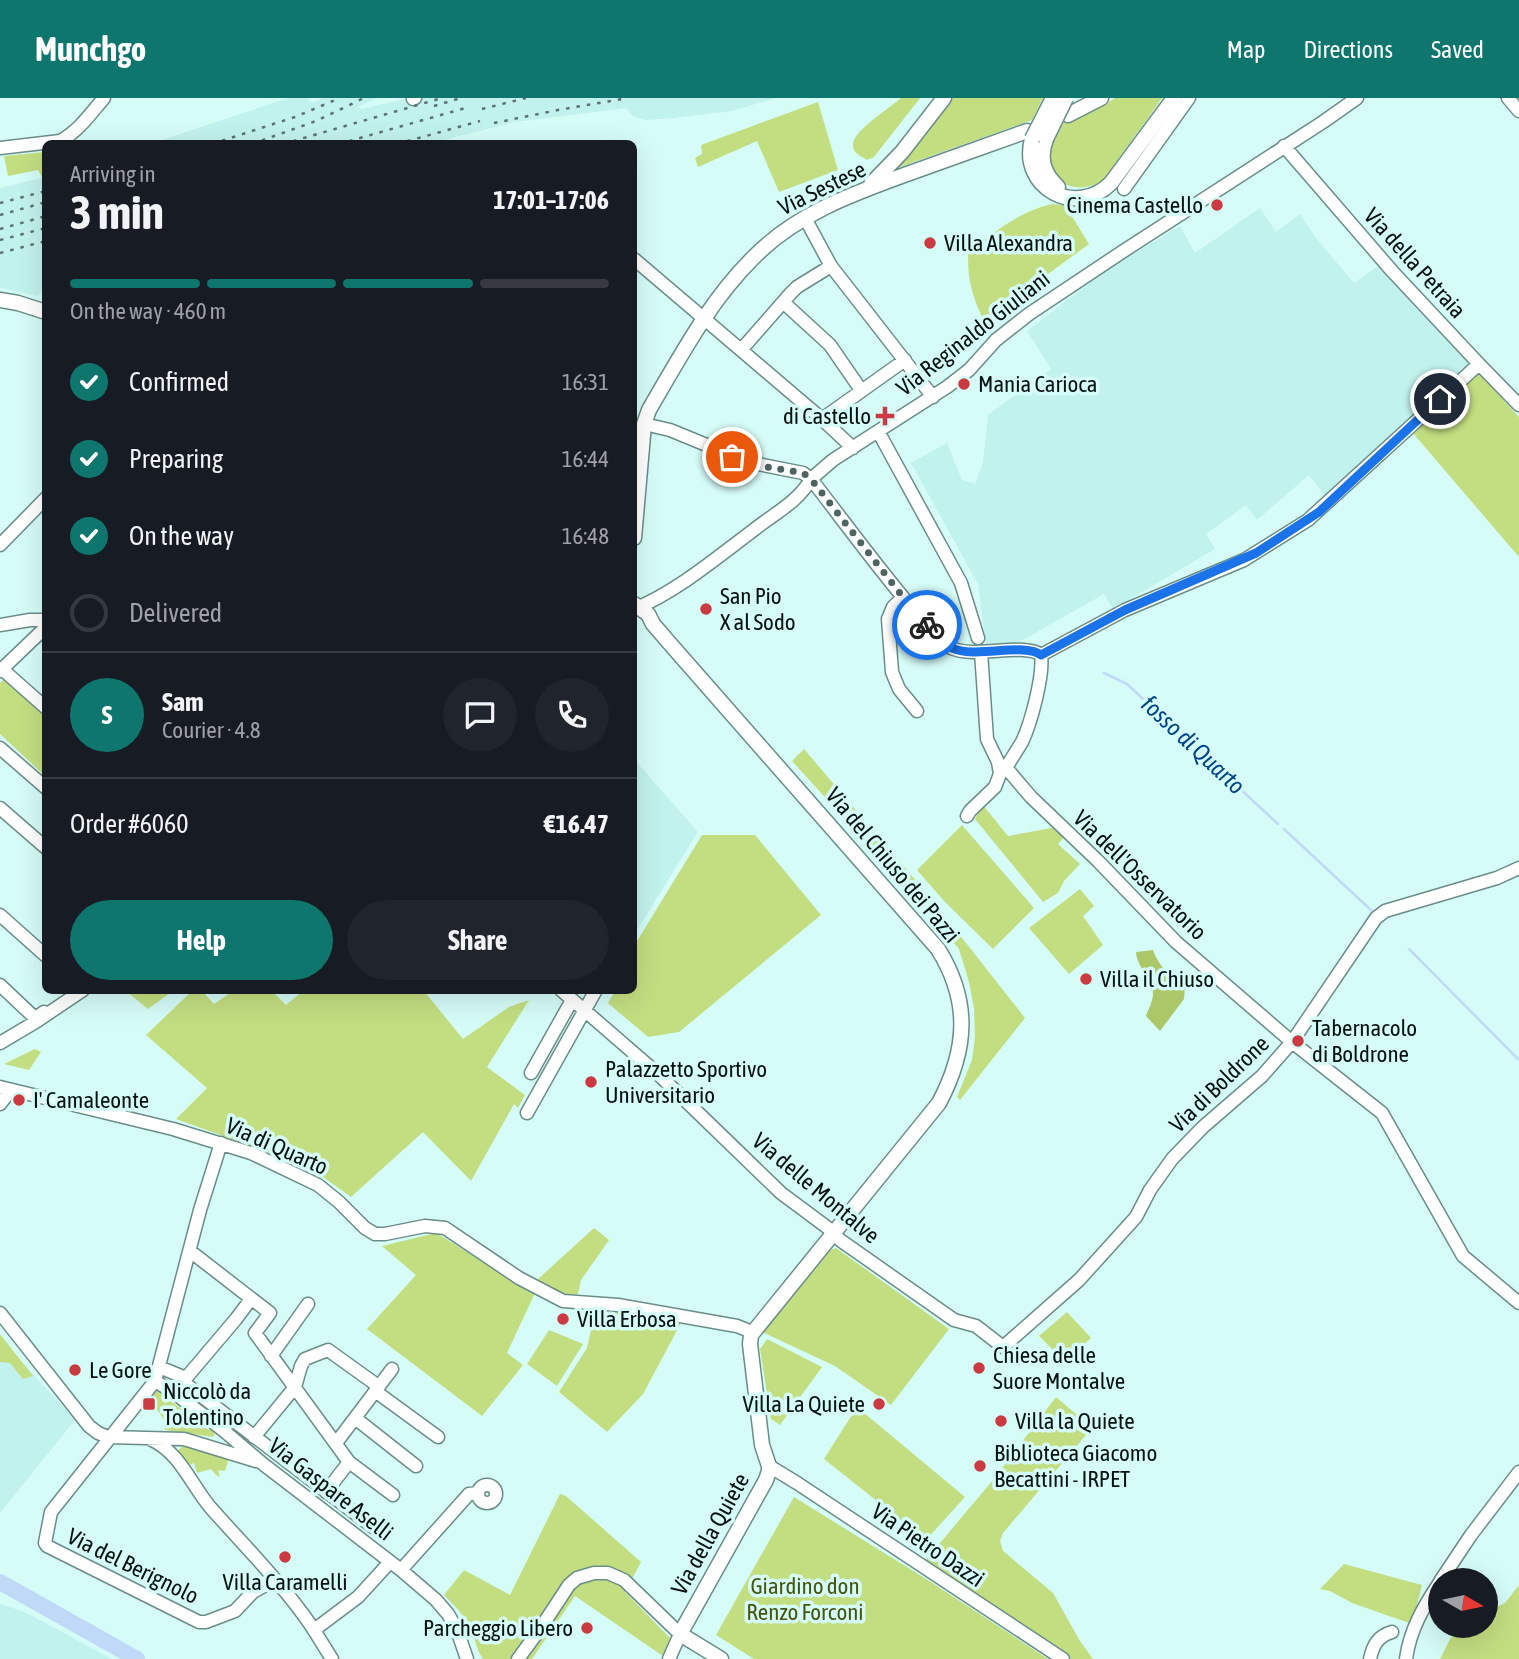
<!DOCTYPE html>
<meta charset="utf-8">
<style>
:root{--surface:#171b24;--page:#20242c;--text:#f1f3f6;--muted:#9ea1a6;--line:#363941;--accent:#0f766e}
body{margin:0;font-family:"Asap Condensed",sans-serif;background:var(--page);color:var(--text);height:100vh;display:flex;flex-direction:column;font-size:26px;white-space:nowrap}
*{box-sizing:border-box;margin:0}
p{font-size:23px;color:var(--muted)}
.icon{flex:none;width:38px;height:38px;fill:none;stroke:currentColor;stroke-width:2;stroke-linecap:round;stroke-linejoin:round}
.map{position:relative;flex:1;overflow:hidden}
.details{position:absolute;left:42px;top:42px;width:595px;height:854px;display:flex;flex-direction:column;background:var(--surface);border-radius:10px;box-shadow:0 7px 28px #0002}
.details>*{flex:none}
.needle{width:46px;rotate:99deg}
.buttons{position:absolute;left:1428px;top:1470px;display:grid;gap:14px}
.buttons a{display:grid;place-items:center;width:70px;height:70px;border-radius:50%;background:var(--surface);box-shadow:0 7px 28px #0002;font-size:35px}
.pin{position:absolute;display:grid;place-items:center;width:60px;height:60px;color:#fff;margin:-30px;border:4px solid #fff;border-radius:50%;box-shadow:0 2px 7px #0007}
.courier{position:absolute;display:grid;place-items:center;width:70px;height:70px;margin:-35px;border:5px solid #1a73e8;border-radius:50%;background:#fff;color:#222;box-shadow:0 2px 9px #0007}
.head em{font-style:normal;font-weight:700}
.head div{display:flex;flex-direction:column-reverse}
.head{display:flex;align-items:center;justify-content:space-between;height:119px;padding:0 28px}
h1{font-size:46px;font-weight:700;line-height:52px}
.bar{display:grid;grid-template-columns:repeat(4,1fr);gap:10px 7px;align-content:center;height:84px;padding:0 28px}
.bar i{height:9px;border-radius:5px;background:var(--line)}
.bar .selected{background:var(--accent)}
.bar p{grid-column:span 4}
.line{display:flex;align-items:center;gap:18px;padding:0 28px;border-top:2px solid var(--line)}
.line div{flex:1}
.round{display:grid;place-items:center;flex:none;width:74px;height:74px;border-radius:37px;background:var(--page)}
ol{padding:0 28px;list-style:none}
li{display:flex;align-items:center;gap:21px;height:77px}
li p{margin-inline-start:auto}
li .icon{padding:7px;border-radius:50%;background:var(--accent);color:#fff;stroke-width:4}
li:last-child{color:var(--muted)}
li i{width:38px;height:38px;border:4px solid var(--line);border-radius:50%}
.primary-button{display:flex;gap:14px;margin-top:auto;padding:14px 28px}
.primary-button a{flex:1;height:80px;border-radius:42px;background:var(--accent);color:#fff;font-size:28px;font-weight:700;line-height:80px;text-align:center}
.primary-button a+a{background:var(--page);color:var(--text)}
header{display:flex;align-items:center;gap:42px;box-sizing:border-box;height:98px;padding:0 35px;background:var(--accent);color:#fff}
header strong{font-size:33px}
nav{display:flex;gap:38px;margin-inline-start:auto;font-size:24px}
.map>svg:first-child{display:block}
.built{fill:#c2f2ed}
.green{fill:#c3de81}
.forest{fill:#acc767}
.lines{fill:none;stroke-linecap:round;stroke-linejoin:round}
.stream{stroke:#c0d9f7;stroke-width:2.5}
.river{stroke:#c0d9f7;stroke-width:16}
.minor-casing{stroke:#6a8d89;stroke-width:15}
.major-casing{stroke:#6a8d89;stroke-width:17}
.minor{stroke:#fff;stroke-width:12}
.major{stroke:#fff;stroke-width:14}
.rail{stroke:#5b7270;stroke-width:2.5;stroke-dasharray:3.5 7;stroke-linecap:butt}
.major-bridge-casing{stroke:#6a8d89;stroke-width:17;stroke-linecap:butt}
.major-bridge{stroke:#fff;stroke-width:14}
.done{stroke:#4e6462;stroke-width:7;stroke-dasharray:0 12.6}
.route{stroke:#1a73e8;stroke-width:9}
.poi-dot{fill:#ca3a40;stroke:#d6fcf8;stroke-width:2.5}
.labels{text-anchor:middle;stroke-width:7;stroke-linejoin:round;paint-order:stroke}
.street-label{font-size:23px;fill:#051211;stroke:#d6fcf8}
.poi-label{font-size:23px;fill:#051211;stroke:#d6fcf8;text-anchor:start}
.park-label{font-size:23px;fill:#46560f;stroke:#d6fcf8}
.water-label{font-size:24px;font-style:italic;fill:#004587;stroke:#d6fcf8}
</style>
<header>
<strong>Munchgo</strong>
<nav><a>Map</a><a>Directions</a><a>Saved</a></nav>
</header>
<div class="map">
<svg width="1519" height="1561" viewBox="0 0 1519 1561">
<rect width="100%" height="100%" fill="#d6fcf8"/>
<path class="built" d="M288,0h20l3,5 12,-5h54l-20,9 4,2 48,-11h367l-44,13 -59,7 -28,2 -12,-4 -7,-8 -111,14 -83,21 -282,1z
M45,79v107l-7,12 -38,-8v-100z
M1260,110l16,24 24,-18 16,24 38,45 24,-17 98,105 -146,132 -21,-28 -52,45 -11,-15 -40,29 9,15 -102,60 -9,-15 -90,51 -28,1 -8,-62 -67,-121 36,-20 15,37 13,4 8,-22 5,-47 63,-46 -24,-38 78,-60 75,-45 15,27z
M634,661l64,73 -64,103z
M0,1240l75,82 -75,93z
M0,1506l25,8 87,47h-112z"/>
<path class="green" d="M901,0h19l-46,59 -7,3c-6,-4 -15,-7 -14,-16 1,-14 37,-36 48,-46z
M949,0h94l-11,22 -138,49z
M1115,0h47c-13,19 -27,38 -41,57 -6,8 -12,20 -20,26 -18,13 -49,6 -51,-18 -2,-14 8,-29 14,-41l40,-17z
M818,4l20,68 -59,22 -22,-51 -59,26 -3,-9 7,-4 -1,-9z
M45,54v25h-3l-4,-7 -30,6 -4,-20z
M1052,106l13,1 24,39 -105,77c-12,-26 -16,-39 -16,-67 24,-21 52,-43 84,-50z
M1479,275l40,44v140l-107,-125z
M5,580l40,38v60l-45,-42v-51z
M804,651l125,147 96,122 -65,82 -3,-3 15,-37 3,-23 -1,-29 -5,-26 -10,-33 -37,-45 -130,-143z
M982,706l26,32 49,-9 9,8 -8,9 22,20 -16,17 -6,12 -15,9 -68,-83z
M962,727l72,83 -41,41 -49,-48 -27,-31z
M702,737h53l66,80 -142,117 -31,5 -40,-34 7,-12 19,-1v-44z
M1080,791l14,17 -11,10 20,29 -34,29 -40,-46z
M126,893h47l-25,18z
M192,893h10l12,13 19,-13h39l14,14 17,-14h121l39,48 46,-32 20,-7 -42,67 38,28 -7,13 -4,-4 -43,77 -48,-49 -72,65 -42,-30 -133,-48 31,-31 -61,-53z
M35,951l6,3 -12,18 -25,-6z
M594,1130l15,12 -28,40 -3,14 -12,1 -29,-15z
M436,1135c33,19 65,42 99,60l-28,60 16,12 -41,51 -115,-87 49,-54 -34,-29z
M836,1150l113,81 -58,76 -56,-39 -73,-34 68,-82z
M617,1211l65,12 -39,73 -36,38 -48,-40 28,-44 8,-37 19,3z
M1067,1214l24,26 -26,24 -26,-26z
M549,1232l34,14 -26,42 -30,-22z
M0,1236l33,42 -10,3 -13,-16 -10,-1z
M767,1241l55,28 -42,58 -9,-6 -11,-70z
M157,1293l7,2v3l45,34 2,-1 4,5 -2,3 -48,-7c-1,-15 -7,-20 -18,-29z
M1056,1299l29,25 1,13 -83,98 -3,8 3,10 50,42 27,48 13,18h-21l-148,-97 69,-82z
M857,1309l108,90 -39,43 -102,-81z
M183,1347l46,13 -4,13 -7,-1 2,7 -4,-2 -5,-6 -14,4 -3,-10 -7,3 -9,-15z
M560,1396l6,2 75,66 -16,30 45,46 -7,18 -88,-60 -43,63h-49c-7,-10 -8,-21 -13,-32 -7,-13 -16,-22 -26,-32l20,-25 46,25z
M794,1399l137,85 117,77h-294l-38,-24z
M1344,1466l78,21 -10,39 -60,-21 -22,-12 -10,-2z
M1519,1487v74h-79l10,-20 12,-13h24v-14l19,-9z"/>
<path class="forest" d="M1153,852c5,16 18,27 32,36l-1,13 -24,32 -14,-15c2,-6 7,-15 7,-22 0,-15 -16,-26 -17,-42z"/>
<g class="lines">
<path class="stream" d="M1104,575l23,11 151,140
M1284,731l88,82
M1409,851l110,111"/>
<path class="river" d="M0,1484l137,77"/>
<g class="minor-casing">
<path id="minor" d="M1508,0l11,13
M413,1l2,-1
M1284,48l108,125 87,93 40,41
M0,50l60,-7c18,-9 31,-28 44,-43
M1124,91l65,-91
M805,120l26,48 102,131
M634,161l188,160 31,29
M783,204l47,43 31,45
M741,252l50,-57 6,-6 34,-21
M822,321l83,-59
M644,326l26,6 78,32 55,11 8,6 22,-19 114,-73 22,-17 27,-30 33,-26 93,-62 201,-130 34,-24
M879,335l82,150 17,55
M0,447l46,-47
M903,499l-10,10 -5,12 4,53 7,17 18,22
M634,511c41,-16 85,-53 121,-80 19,-15 44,-28 56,-50 35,45 69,92 106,135 10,11 20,27 34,34 24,11 75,-6 90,7
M0,527l30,-5h16
M1041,557c3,20 -10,68 -19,87 -5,8 -10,16 -15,24l1,4 23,27 67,64 78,81 116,100 90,71 81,143 56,47
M1041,557l84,-45 119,-50 64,-40 171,-156
M2,571l44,39
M0,573l46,-44
M0,650l46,40
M0,710l46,40
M967,718l3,-5 25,-24 5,-13 -2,-12 -11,-23 -6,-87
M0,817l46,41
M0,887l35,33 9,-6
M561,892l97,84 123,119 47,35 12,12 114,80 22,6 27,21 76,-67 57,-63 14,-27 22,-31 31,-32 59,-51 30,-34 84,-124 9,-7 112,-33 22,-10
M0,945l37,-22 46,-31
M531,975l41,-73
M0,989l173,42 78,24 67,32 21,17 26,26 10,6h10l40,-8 20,2 74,50 44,23 55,4 119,21 15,6
M0,1006l11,-14
M527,1015l69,-123
M221,1045l-21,67 -45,171 -104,131 -6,31 2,3 152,76h7l29,-11 18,-19 22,-12
M190,1153l80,62 -15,20 94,129 44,33
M0,1215l89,113 9,7 10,4 76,2 72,22
M271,1258l37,-52
M159,1269l27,11
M186,1280l-3,4 190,145
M186,1280l50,-59 15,-20
M155,1283l18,11 50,38 40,34 138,106 35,30 12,14 9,16 10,29
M375,1293l63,46
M355,1320l61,48
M254,1339l41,-50 6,-21 4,-7 23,-9 46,33 4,5
M150,1341c30,13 40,44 60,68 30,34 62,66 89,102 13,16 22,33 33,50
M336,1345l56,-74
M769,1368l28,17 266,176
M478 1396a9 9 0 1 1 18 0a9 9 0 1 1-18 0Z
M326,1394l23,-30
M401,1472l68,-76 9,-1
M1441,1482l30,-45 48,-63
M314,1532l44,-33 32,-35
M518,1561l22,-30 29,-44 8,-7 17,-5h14l16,7 56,54 -11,25
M1370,1561c3,-14 8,-23 22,-27
M1406,1561c4,-30 18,-53 34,-77"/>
</g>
<g class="major-casing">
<path id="major" d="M1068,17l33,-17
M1032,41c-13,49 44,79 79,44l63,-85
M1046,41c-7,19 -3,34 12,48
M871,86l31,-32 42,-54
M0,202l18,3 28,9
M634,440l10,-114 5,-14c31,-53 61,-110 105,-153 42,-43 98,-63 153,-83 40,-14 80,-29 120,-43
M634,506l14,10 5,10 19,22 266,303c33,53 29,101 1,154l-188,232 -1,9 12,101 7,21v5l-3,9 -86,154 41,25"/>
</g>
<use href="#minor" class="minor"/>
<use href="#major" class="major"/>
<path class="rail" d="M434,8l27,-8
M482,11l44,-11
M494,25l64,-13 70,-12
M212,46l83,-27 45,-19
M252,46l64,-23 48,-23
M283,46l159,-46
M339,46l130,-37
M397,46l83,-23
M0,105l46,-12
M0,117l46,-13
M0,131l46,-13
M0,142l46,-12
M0,155l46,-12"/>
<g class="major-bridge-casing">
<path id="major-bridge" d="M1032,41l21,-41
M1046,41l20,-41"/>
</g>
<use href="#major-bridge" class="major-bridge"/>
</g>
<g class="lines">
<path class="done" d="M732,359l29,9 42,7 8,6 92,118 24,28"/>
<path class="route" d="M927,527c7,8 14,18 25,23 23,11 73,-6 89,7l84,-45 131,-57 63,-41 121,-113"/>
</g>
<g class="poi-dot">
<circle cx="1217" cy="107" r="7"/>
<circle cx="930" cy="145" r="7"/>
<circle cx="964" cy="286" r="7"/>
<path d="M881.5 307.5h7v7h7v7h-7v7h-7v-7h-7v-7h7z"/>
<circle cx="706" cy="511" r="7"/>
<circle cx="1086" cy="881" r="7"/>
<circle cx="1298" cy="943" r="7"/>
<circle cx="591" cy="984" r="7"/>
<circle cx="19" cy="1002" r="7"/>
<circle cx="563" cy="1221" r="7"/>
<circle cx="979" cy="1270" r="7"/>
<circle cx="75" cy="1272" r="7"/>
<rect x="142" y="1299" width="14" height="14" rx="3.5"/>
<circle cx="879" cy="1306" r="7"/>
<circle cx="1001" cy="1323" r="7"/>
<circle cx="980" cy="1368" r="7"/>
<circle cx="285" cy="1459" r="7"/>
<circle cx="587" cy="1530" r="7"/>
</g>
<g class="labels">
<g class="street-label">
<text transform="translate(822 90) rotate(-26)" y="8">Via Sestese</text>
<text transform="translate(1415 165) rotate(48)" y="8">Via della Petraia</text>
<text transform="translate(973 235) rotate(-38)" y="8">Via Reginaldo Giuliani</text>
<text transform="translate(893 767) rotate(50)" y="8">Via del Chiuso dei Pazzi</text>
<text transform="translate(1140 777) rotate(44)" y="8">Via dell'Osservatorio</text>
<text transform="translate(1219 986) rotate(-44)" y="8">Via di Boldrone</text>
<text transform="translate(277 1048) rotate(24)" y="8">Via di Quarto</text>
<text transform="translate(816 1090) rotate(40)" y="8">Via delle Montalve</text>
<text transform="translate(331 1391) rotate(38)" y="8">Via Gaspare Aselli</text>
<text transform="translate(710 1436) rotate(-61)" y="8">Via della Quiete</text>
<text transform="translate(928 1447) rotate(34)" y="8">Via Pietro Dazzi</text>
<text transform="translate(133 1468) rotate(26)" y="8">Via del Berignolo</text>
</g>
<g class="poi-label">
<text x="1203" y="115" text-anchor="end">Cinema Castello</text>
<text x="944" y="153">Villa Alexandra</text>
<text x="978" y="294">Mania Carioca</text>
<text x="871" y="326" text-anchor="end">di Castello</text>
<text x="720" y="506">San Pio<tspan x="720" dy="26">X al Sodo</tspan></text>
<text x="1100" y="889">Villa il Chiuso</text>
<text x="1312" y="938">Tabernacolo<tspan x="1312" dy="26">di Boldrone</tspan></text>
<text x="605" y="979">Palazzetto Sportivo<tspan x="605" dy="26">Universitario</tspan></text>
<text x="33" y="1010">I' Camaleonte</text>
<text x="577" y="1229">Villa Erbosa</text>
<text x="993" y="1265">Chiesa delle<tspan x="993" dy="26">Suore Montalve</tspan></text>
<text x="89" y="1280">Le Gore</text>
<text x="163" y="1301">Niccolò da<tspan x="163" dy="26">Tolentino</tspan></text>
<text x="865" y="1314" text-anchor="end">Villa La Quiete</text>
<text x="1015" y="1331">Villa la Quiete</text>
<text x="994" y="1363">Biblioteca Giacomo<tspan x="994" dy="26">Becattini - IRPET</tspan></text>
<text x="285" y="1492" text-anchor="middle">Villa Caramelli</text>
<text x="573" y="1538" text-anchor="end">Parcheggio Libero</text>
</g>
<g class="park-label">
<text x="805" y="1496">Giardino don<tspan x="805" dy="26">Renzo Forconi</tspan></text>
</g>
<g class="water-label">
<text transform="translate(1193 647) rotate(43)" y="8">fosso di Quarto</text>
</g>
</g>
</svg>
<div class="buttons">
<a><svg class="needle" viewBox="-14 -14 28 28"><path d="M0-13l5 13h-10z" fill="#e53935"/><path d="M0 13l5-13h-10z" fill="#9ea1a6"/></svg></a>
</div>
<div class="pin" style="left:732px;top:359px;background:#ea580c"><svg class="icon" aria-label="bag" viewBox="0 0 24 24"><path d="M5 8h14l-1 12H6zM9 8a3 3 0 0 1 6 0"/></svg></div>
<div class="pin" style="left:1440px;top:301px;background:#1f2937"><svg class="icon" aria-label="home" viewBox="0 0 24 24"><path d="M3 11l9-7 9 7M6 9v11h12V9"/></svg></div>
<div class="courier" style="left:927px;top:527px"><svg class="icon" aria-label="bike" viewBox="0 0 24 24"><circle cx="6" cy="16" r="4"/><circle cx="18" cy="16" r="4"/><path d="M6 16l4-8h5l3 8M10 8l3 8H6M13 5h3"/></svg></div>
<section class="details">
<div class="head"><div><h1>3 min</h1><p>Arriving in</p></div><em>17:01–17:06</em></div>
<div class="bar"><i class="selected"></i><i class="selected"></i><i class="selected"></i><i></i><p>On the way · 460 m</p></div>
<ol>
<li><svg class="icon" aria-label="check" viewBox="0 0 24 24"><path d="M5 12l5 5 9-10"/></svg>Confirmed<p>16:31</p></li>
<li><svg class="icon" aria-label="check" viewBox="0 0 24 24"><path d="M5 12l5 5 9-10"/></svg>Preparing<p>16:44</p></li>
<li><svg class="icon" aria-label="check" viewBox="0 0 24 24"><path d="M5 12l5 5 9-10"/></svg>On the way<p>16:48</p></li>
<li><i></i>Delivered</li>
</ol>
<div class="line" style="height:126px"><b class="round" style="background:var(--accent);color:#fff">S</b><div><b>Sam</b><p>Courier · 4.8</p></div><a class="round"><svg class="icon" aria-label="chat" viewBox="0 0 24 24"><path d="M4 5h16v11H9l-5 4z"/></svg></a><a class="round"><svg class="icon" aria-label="phone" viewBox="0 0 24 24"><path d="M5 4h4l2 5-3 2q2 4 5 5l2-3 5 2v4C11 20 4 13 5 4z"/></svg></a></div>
<div class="line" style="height:91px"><div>Order #6060</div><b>€16.47</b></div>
<div class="primary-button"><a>Help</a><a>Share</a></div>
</section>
</div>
